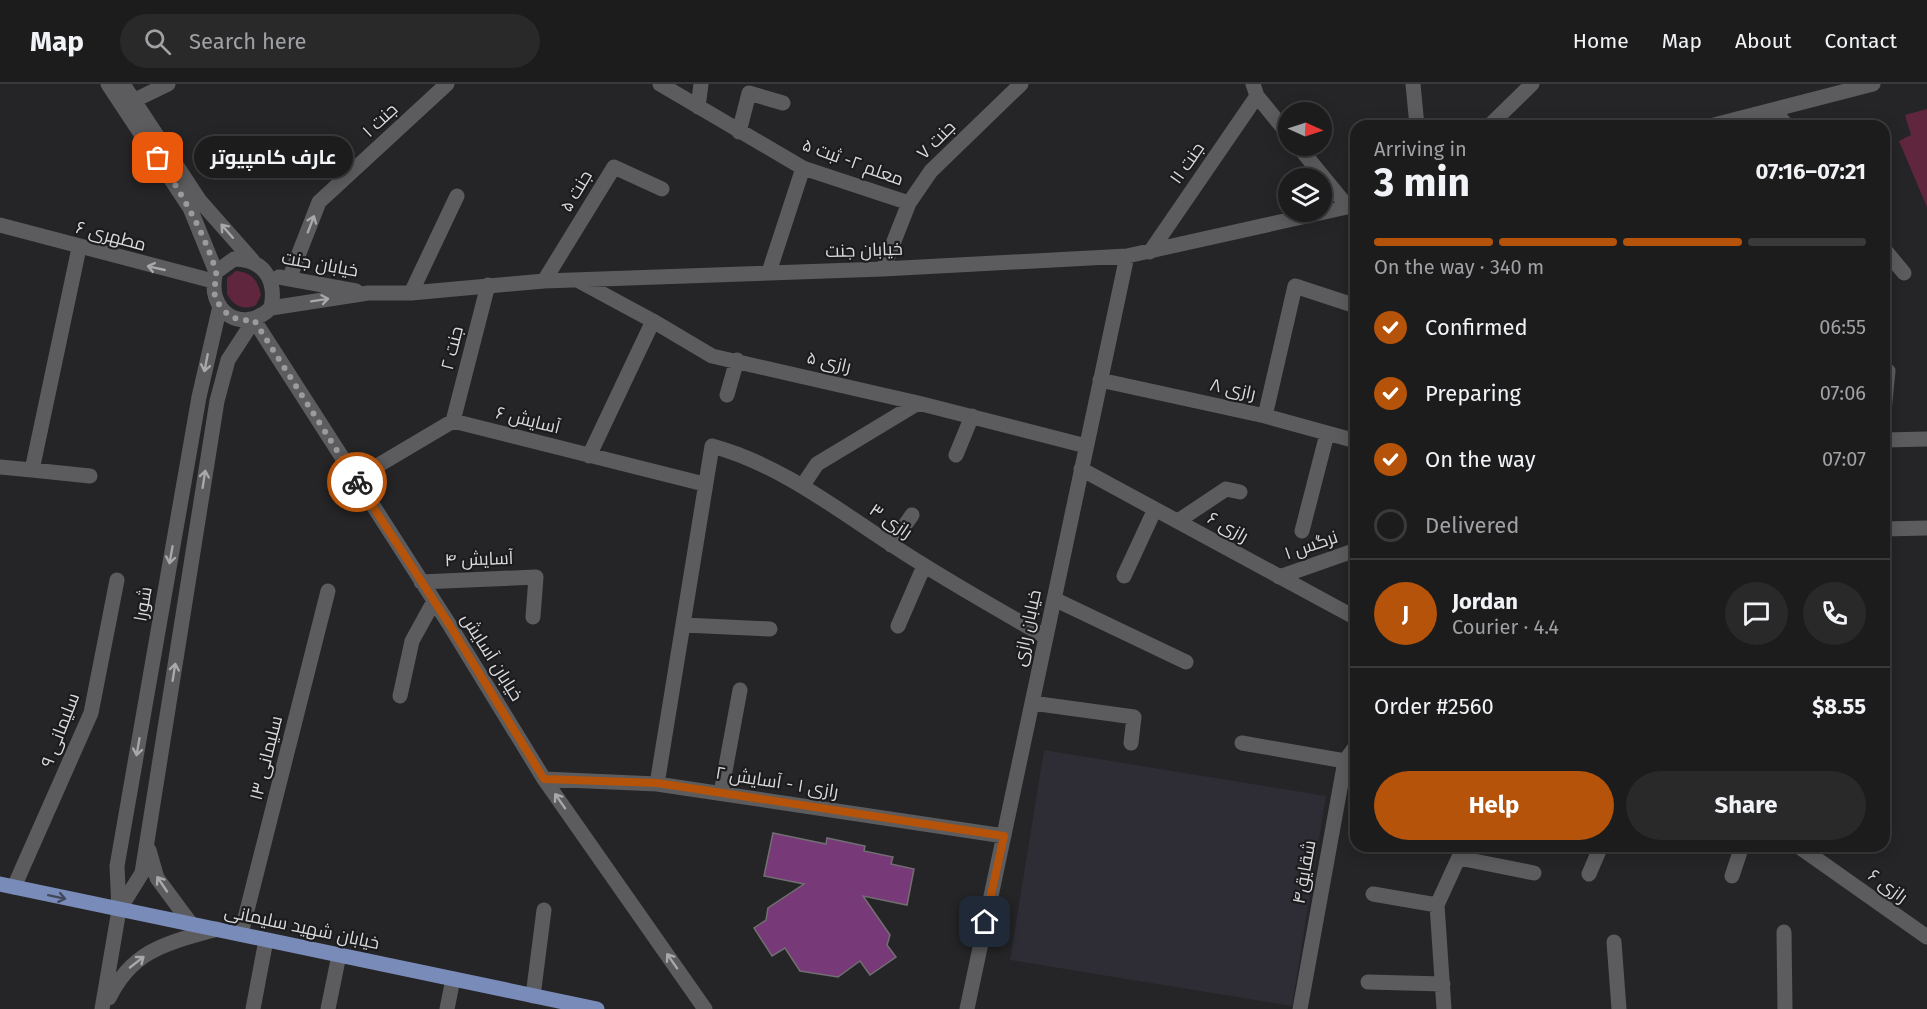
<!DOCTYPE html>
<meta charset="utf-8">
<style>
:root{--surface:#1c1c1d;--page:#29292a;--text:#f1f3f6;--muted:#a0a1a4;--line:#3a3a3b;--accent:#b45309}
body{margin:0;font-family:"Fira Sans",Cairo,sans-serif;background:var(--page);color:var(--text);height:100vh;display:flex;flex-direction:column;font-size:22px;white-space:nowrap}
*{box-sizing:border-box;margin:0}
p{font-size:20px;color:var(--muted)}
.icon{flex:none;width:33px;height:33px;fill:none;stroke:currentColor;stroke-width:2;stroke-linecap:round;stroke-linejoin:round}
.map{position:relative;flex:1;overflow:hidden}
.side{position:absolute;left:1350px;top:36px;width:540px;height:732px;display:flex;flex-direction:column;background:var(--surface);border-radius:18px;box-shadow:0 3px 15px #0003,0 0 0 2px var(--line)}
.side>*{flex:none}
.needle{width:39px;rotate:93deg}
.controls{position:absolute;left:1278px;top:18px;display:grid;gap:12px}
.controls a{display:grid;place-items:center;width:54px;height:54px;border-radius:50%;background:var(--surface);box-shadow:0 3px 15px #0003,0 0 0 2px var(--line);font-size:30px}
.pin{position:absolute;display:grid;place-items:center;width:51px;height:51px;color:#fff;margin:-26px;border-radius:12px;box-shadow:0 3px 9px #0006}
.courier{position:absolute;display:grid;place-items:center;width:60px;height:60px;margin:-30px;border:4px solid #b45309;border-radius:50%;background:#fff;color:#222;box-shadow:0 2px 8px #0007}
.bubble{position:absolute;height:42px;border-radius:21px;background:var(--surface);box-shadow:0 3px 15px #0003,0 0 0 2px var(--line);font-size:20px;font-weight:700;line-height:42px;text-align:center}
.headline em{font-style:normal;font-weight:700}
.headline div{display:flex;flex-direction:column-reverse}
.headline{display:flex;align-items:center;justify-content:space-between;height:102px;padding:0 24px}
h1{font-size:39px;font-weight:700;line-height:45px}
.bar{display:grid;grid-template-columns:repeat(4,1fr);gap:9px 6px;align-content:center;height:72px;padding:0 24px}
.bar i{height:8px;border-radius:4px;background:var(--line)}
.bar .selected{background:var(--accent)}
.bar p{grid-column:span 4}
.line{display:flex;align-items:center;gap:15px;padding:0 24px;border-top:2px solid var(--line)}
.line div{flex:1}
.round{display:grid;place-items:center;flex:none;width:63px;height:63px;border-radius:32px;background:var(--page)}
ol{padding:0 24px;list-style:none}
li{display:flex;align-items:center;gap:18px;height:66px}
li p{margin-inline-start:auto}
li .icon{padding:6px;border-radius:50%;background:var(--accent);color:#fff;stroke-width:4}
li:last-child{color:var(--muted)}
li i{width:33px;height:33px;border:3px solid var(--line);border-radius:50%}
.action{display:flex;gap:12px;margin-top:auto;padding:12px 24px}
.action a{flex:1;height:69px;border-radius:36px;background:var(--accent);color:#fff;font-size:24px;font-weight:700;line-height:69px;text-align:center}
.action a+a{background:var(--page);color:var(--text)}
header{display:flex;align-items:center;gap:36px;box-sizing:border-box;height:84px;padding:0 30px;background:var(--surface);border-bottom:2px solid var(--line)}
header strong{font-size:28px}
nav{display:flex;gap:33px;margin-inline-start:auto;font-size:21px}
.search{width:420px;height:54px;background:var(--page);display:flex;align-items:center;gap:15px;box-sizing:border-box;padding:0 21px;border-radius:33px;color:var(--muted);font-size:22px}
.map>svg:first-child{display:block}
.built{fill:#2e2c34}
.green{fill:#60263d}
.building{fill:#773977;stroke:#716f71;stroke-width:1.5}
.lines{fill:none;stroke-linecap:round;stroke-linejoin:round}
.minor{stroke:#5c5c5e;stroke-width:15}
.major{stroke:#788bb9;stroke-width:15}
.oneway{stroke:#a8a8aa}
.oneway2{stroke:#41485b}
.done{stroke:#9b9b9d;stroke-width:6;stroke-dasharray:0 10.8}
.route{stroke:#b45309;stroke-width:8}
.labels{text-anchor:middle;stroke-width:4.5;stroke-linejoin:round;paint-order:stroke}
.street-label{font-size:18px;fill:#dadadc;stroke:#1c1b1d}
</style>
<header>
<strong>Map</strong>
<div class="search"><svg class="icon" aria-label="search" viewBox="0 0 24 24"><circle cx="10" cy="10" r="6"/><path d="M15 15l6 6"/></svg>Search here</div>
<nav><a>Home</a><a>Map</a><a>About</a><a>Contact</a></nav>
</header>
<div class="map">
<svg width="1927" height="925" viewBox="0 0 1927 925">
<rect width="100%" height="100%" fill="#252527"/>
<path class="built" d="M1044,666l282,46 -34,210 -282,-46z"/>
<path class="green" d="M1927,25v98l-28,-66 12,-6 -6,-20z
M236,187c16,1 22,10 25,24l-5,10c-13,6 -22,1 -29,-11v-16z"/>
<path class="building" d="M773,749l53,11 1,-6 38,8 -1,5 29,6 -2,7 23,5 -7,36 -44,-9 27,39 -3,10 9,12 -26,18 -10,-14 -22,16 -38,-6 -15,-23 -13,8 -18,-28 12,-8 2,-12 36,-24 -40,-8z"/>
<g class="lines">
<path class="minor" d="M108,0l82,124 26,64
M123,0l77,117 53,60
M660,0l143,84 106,35
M1253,0l4,12 31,38
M1413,0l4,42
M135,16l33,-16
M698,23l3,-23
M1774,26l13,16
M1489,42l43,-42
M1710,42l163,-42
M739,48l10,-39 34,10
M1298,62l49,60
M0,141l213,56
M1884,165l20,24
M1150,168l107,-156
M234,175c29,0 43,20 37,49 -30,28 -66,2 -55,-36z
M883,185l26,-66 22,-32 90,-87
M769,188l34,-104
M279,193l77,14
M289,195l30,-77 128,-118
M544,197l70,-114 48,22
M579,197l74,40 59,35 206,47 168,43
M411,209l46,-97
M271,224l97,-15h43l133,-12 339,-12 244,-13 229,-51
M1884,284l4,3 -4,40
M1100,296l165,36 91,25
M727,311l10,-35
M1265,332l30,-130 61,20
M453,337l35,-136
M1884,356l43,-1
M956,371l16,-39
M589,372l64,-135
M0,383l32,3 47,-222
M1081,385l275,149
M32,386l58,6
M355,395l98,-58 251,63
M803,401l14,-21 101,-61
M1178,437l48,-32 14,3
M1884,445l43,-1
M1302,447l25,-97
M891,461l21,-30
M1124,492l31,-67
M1279,493l77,-27
M421,498l115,-5 -3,40
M1054,515l132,63
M684,541l86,4
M898,542l26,-60
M400,612l12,-55 22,-40
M1032,619l102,14 -3,26
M1242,659l103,18
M544,695l113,5 347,52
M657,700l55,-338c67,18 123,62 180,99 50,33 102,62 154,92
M721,709l19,-103
M1798,762l129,91
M149,766l8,28 34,46
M1459,774l75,15
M1589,790l12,-28
M1732,792l10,-30
M14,803l77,-174 26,-133
M1373,810l64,11
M119,826l23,-37 75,-472 11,-41 26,-40 195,304 95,155 161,230
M1784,848l1,77
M241,850l87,-343
M1614,858l5,67
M1368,898l75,2
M533,912l11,-86
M109,914c24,-49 59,-55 108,-69
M102,925l17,-99 -2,-44 82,-469 21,-91
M253,925l13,-69
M328,925l11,-54
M447,925l6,-30
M967,925l160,-753
M1300,925l45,-248 11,-15
M1444,925l-7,-104 27,-59"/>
<path class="major" d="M0,800l597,125"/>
</g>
<defs><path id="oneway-shaft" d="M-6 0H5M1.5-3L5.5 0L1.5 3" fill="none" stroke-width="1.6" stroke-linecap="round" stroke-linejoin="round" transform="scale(1.5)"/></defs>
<g class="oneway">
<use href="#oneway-shaft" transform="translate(311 140) rotate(-69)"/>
<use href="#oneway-shaft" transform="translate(227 147) rotate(-131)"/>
<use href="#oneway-shaft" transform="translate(156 184) rotate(-167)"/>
<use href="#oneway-shaft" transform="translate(320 216) rotate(-9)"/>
<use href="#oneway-shaft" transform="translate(206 279) rotate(101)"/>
<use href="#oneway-shaft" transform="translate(204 395) rotate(-81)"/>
<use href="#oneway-shaft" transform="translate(171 471) rotate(100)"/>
<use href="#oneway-shaft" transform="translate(174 588) rotate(-81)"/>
<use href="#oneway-shaft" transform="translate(138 663) rotate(100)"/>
<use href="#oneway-shaft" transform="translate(560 717) rotate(-125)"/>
<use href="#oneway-shaft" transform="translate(162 800) rotate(-124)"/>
<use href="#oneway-shaft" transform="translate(672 877) rotate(-125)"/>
<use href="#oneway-shaft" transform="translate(137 878) rotate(-38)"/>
</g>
<use class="oneway2" href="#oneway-shaft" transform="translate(57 813) rotate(12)"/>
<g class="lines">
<path class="done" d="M158,74c23,35 44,70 57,110 5,15 -8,21 6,39 9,12 20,14 33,13l103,162"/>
<path class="route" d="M357,398l92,142 95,155 113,4 347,53 -19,86"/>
</g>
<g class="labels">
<g class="street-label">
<text transform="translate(380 36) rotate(-43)" y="6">جنت ۱</text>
<text transform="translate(936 56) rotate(-45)" y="6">جنت ۷</text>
<text transform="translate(853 78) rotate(20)" y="6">معلم ۲- ثبت ۵</text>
<text transform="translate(1187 79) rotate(-55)" y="6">جنت ۱۱</text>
<text transform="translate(576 107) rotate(-59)" y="6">جنت ۵</text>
<text transform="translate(111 152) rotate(15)" y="6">مطهری ۶</text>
<text transform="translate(864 166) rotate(-2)" y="6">خیابان جنت</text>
<text transform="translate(320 180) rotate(10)" y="6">خیابان جنت</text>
<text transform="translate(452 264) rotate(-76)" y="6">جنت ۲</text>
<text transform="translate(829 278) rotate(13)" y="6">رازی ۵</text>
<text transform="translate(1233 305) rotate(12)" y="6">رازی ۸</text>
<text transform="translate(528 336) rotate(14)" y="6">آسایش ۶</text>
<text transform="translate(891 437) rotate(34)" y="6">رازی ۳</text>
<text transform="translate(1228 443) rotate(29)" y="6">رازی ۶</text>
<text transform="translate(1311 461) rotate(-19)" y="6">نرگس ۱</text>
<text transform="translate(479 475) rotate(-2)" y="6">آسایش ۴</text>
<text transform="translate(143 520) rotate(-80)" y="6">شورا</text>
<text transform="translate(1027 544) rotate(-78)" y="6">خیابان رازی</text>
<text transform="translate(492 573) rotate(58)" y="6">خیابان آسایش</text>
<text transform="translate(60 646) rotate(-69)" y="6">سلیمانی ۹</text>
<text transform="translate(266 674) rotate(-76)" y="6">سلیمانی ۱۳</text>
<text transform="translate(777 698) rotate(9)" y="6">رازی ۱ - آسایش ۲</text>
<text transform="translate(1304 788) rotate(-80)" y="6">شقایق۴</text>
<text transform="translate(1888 802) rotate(36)" y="6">رازی ۶</text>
<text transform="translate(302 843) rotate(12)" y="6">خیابان شهید سلیمانی</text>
</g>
</g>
</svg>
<div class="controls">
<a><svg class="needle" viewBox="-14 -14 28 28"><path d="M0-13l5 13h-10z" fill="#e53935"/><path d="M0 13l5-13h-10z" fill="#a0a1a4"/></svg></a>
<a><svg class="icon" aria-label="layers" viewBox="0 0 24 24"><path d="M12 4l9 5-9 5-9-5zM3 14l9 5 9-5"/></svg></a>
</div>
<div class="pin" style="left:158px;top:74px;background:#ea580c"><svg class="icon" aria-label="bag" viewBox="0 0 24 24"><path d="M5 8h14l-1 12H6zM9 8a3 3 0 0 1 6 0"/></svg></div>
<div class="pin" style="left:985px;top:838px;background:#1f2937"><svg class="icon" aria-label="home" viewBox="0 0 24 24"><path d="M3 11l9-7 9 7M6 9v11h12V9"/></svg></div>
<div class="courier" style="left:357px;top:398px"><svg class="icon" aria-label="bike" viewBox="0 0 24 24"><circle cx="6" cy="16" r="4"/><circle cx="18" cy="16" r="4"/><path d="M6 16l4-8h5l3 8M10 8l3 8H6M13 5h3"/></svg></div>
<div class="bubble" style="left:194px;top:52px;width:159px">عارف کامپیوتر</div>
<section class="side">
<div class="headline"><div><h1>3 min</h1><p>Arriving in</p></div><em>07:16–07:21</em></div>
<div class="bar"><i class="selected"></i><i class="selected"></i><i class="selected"></i><i></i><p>On the way · 340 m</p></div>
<ol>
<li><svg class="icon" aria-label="check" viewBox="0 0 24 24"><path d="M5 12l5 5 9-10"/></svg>Confirmed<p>06:55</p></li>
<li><svg class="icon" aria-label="check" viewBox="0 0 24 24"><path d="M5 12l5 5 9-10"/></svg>Preparing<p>07:06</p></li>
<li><svg class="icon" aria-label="check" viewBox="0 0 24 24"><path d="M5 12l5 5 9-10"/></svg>On the way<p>07:07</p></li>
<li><i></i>Delivered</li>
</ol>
<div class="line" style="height:108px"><b class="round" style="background:var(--accent);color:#fff">J</b><div><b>Jordan</b><p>Courier · 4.4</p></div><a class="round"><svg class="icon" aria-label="chat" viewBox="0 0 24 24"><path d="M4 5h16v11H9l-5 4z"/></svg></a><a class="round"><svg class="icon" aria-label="phone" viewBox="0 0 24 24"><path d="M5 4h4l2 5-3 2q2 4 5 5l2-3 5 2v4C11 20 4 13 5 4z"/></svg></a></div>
<div class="line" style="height:78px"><div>Order #2560</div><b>$8.55</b></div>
<div class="action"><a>Help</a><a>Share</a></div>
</section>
</div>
